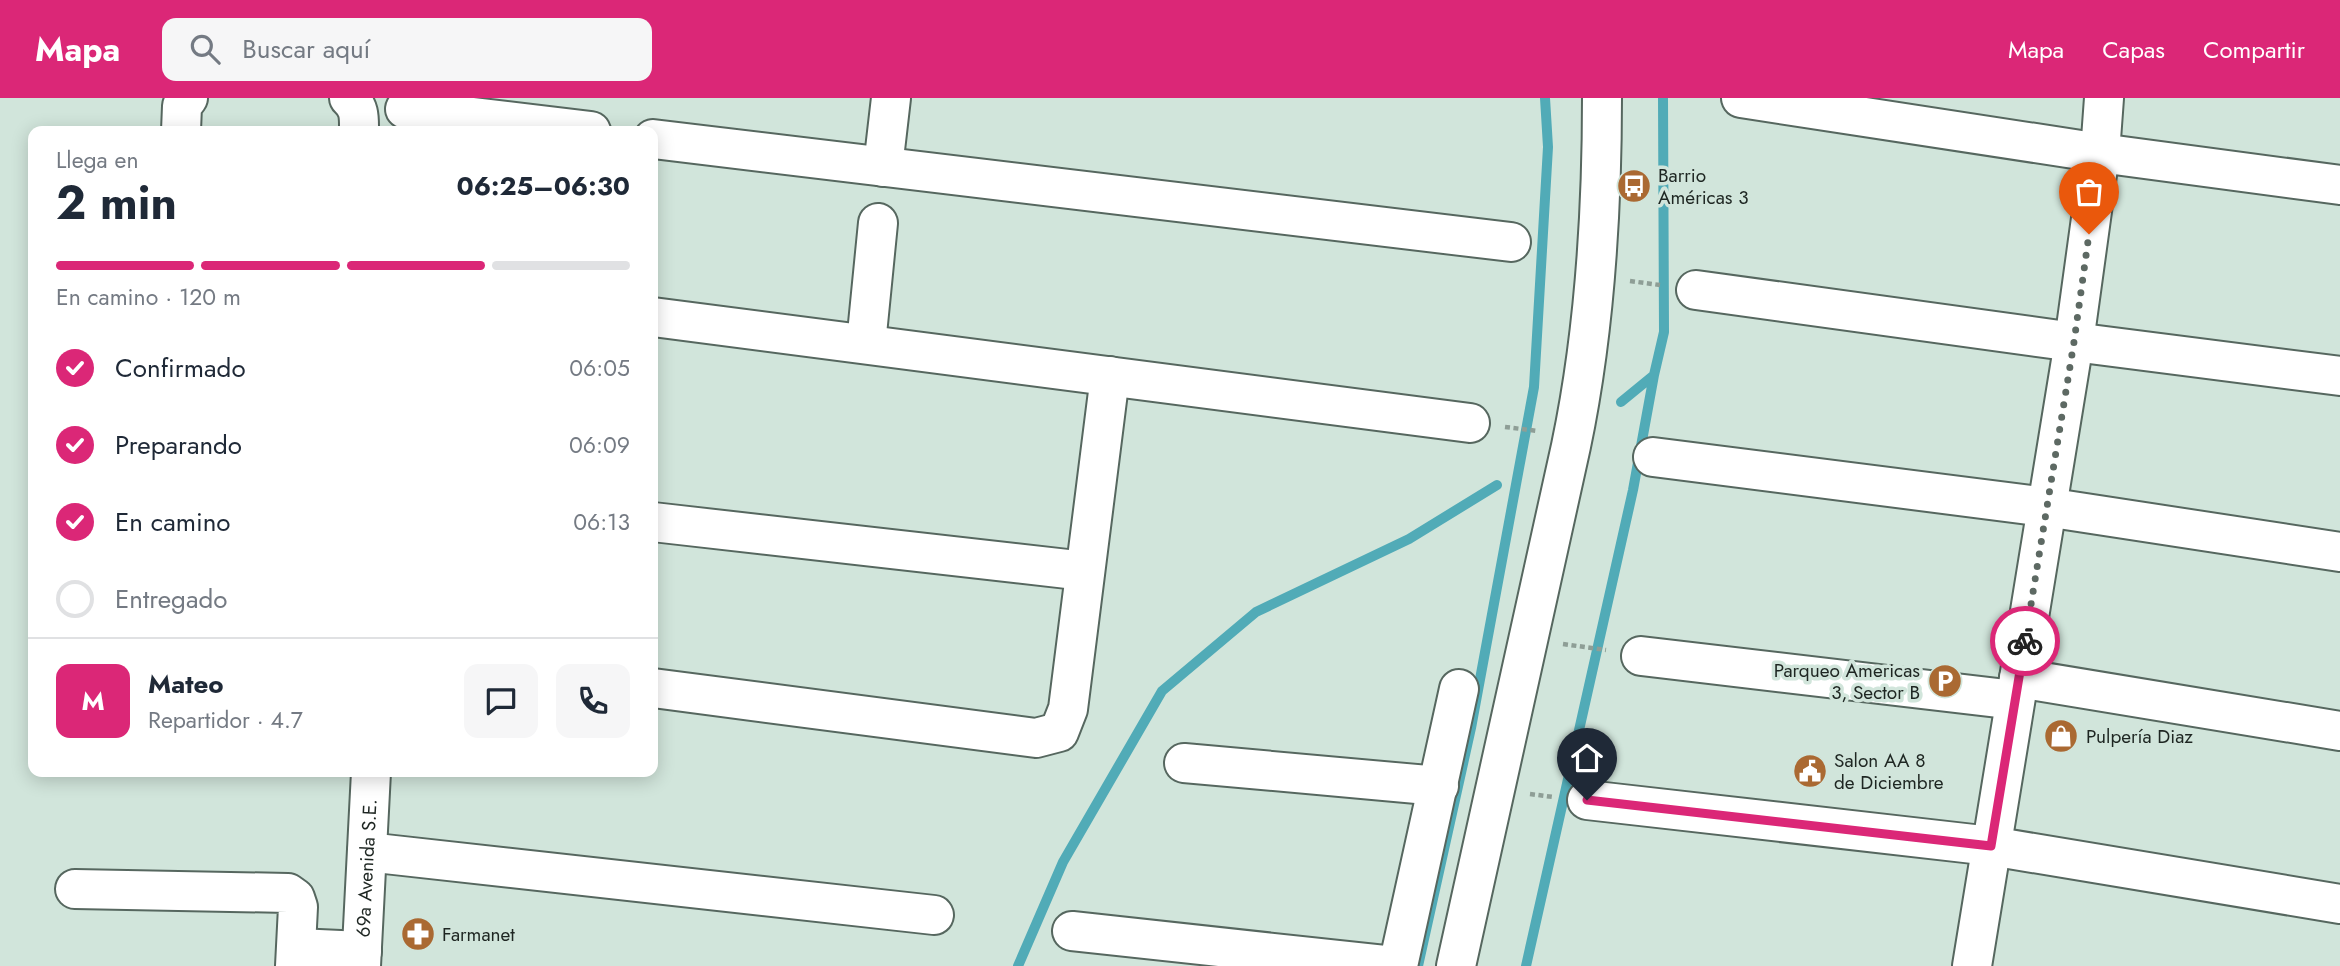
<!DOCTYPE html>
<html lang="es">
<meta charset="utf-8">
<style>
:root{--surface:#fff;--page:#f6f6f7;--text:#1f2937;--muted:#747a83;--line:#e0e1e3;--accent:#db2777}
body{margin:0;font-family:Jost,sans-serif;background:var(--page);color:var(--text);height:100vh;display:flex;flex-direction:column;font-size:26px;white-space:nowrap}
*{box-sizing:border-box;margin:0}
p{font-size:23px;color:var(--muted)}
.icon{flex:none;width:38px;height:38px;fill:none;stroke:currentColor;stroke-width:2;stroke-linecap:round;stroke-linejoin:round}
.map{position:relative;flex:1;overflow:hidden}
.drawer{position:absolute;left:28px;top:28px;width:630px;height:651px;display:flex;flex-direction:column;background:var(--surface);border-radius:14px;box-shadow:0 4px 18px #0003}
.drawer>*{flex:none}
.pin{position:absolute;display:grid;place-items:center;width:60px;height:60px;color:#fff;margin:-72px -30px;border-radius:50% 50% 50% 0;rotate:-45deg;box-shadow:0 0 7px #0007}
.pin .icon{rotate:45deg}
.courier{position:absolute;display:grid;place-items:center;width:70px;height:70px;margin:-35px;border:5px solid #db2777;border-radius:50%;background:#fff;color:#222;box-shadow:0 2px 9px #0007}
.head em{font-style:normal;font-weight:700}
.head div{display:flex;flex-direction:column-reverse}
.head{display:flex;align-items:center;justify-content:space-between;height:119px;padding:0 28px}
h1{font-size:46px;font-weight:700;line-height:52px}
.bar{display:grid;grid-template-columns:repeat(4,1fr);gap:10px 7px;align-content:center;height:84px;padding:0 28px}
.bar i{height:9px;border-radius:5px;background:var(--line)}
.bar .current{background:var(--accent)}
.bar p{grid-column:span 4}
.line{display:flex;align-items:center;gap:18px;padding:0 28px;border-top:2px solid var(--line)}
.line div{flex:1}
.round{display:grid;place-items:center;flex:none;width:74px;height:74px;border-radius:14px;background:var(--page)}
ol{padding:0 28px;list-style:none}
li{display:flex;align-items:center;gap:21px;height:77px}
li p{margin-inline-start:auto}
li .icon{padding:7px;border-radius:50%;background:var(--accent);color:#fff;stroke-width:4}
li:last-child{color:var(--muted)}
li i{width:38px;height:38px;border:4px solid var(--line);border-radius:50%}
header{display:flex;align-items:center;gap:42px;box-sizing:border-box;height:98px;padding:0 35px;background:var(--accent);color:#fff}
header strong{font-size:33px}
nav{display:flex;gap:38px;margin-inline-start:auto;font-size:24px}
.search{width:490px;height:63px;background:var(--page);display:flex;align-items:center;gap:18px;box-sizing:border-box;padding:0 24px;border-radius:14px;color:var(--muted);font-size:26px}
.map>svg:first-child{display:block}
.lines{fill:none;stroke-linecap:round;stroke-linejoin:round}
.stream{stroke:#51abb7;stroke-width:10}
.minor-casing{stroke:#56675f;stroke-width:42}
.path{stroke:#8e9e96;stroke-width:4.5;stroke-dasharray:5 3.5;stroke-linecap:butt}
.minor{stroke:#fff;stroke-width:38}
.done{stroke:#5d6963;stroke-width:7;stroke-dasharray:0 12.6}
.route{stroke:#db2777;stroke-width:9}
.labels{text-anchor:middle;stroke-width:7;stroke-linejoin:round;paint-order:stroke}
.poi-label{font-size:19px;fill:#1e2622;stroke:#d1e5db;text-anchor:start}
.street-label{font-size:19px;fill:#1e2622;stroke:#d1e5db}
</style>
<header>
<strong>Mapa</strong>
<div class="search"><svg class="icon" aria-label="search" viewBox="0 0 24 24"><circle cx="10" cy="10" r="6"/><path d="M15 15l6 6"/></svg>Buscar aquí</div>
<nav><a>Mapa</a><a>Capas</a><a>Compartir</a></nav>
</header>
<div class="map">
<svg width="2340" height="868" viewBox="0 0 2340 868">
<rect width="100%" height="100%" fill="#d1e5db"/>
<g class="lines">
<path class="stream" d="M1621,304l33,-27 10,-43 -1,-234
M1018,868l45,-104 99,-171 94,-79 153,-73 88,-54
M1418,868l53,-238 63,-341 14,-240 -3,-49
M1526,868l107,-476 21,-115"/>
<g class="minor-casing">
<g id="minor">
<path d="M349,0c11,10 10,20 10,33"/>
<path d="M1741,0l359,55 240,32"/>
<path d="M405,11l186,22"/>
<path d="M181,33l1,-25 6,-8"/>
<path d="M653,41l858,103"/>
<path d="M883,69l8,-69"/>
<path d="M1696,192l378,52 266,34"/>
<path d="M653,219l817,106"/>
<path d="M866,246l12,-121"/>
<path d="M1653,359l393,50 294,45"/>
<path d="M653,424l432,49"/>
<path d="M1641,558l374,44"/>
<path d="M2019,580l321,53"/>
<path d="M653,590l383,50 23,-6 9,-23 42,-333"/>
<path d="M1184,665l255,23"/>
<path d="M1587,702l404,46 349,58"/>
<path d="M367,754l567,63"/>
<path d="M75,791l213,4 7,5 3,9 -3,59"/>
<path d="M1072,833l322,35"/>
<path d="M297,850l65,3"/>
<path id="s1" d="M361,868l10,-194"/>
<path d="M1398,868l61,-277"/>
<path d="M1456,868l115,-520c24,-114 31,-231 31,-348"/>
<path d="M1972,868l102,-624 26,-189 4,-55"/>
</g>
</g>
<path class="path" d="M1630,183l30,4
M1505,329l33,4
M1563,546l43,6
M1530,696l23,3"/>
<use href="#minor" class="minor"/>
</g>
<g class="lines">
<path class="done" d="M2025,543l49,-299 15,-108"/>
<path class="route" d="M1587,702l404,46 34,-205"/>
</g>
<defs>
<g id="bus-disc" transform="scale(1.75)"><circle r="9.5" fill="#aa6932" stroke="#d1e5db"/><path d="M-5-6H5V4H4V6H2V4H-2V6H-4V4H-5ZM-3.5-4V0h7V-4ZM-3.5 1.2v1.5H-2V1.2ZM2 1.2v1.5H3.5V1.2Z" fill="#fff"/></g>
<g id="parking-disc" transform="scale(1.75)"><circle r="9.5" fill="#aa6932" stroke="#d1e5db"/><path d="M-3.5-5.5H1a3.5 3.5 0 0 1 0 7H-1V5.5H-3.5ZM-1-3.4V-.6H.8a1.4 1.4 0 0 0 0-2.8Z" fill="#fff"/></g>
<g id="shop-disc" transform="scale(1.75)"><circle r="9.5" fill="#aa6932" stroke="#d1e5db"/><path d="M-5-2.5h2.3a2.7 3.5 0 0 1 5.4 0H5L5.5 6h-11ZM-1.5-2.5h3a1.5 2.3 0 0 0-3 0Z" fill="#fff"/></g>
<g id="civic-disc" transform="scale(1.75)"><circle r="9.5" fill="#aa6932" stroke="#d1e5db"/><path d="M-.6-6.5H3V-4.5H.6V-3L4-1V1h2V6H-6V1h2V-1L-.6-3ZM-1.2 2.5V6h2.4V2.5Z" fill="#fff"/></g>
<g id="pharmacy-disc" transform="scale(1.75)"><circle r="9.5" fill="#aa6932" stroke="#d1e5db"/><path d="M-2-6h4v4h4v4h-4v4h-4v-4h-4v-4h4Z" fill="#fff"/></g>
</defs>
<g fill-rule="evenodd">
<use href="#bus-disc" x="1634" y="88"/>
<use href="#parking-disc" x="1945" y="583"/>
<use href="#shop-disc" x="2061" y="638"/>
<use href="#civic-disc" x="1810" y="673"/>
<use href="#pharmacy-disc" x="418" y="836"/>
</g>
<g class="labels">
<g class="poi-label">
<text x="1658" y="84">Barrio<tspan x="1658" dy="22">Américas 3</tspan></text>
<text x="1920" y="579" text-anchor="end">Parqueo Americas<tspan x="1920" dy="22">3, Sector B</tspan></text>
<text x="2086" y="645">Pulpería Diaz</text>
<text x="1834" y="669">Salon AA 8<tspan x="1834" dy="22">de Diciembre</tspan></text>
<text x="442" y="843">Farmanet</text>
</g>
<g class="street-label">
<text dy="7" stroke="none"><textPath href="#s1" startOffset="98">69a Avenida S.E.</textPath></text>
</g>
</g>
</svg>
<div class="pin" style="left:2089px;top:136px;background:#ea580c"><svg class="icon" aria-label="bag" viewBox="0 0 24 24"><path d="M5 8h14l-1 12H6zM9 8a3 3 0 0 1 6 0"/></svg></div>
<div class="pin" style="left:1587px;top:702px;background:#1f2937"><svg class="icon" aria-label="home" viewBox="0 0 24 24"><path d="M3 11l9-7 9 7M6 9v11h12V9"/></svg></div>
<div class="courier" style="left:2025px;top:543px"><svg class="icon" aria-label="bike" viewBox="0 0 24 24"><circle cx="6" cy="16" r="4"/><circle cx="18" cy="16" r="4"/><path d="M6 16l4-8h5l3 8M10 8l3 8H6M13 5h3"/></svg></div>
<section class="drawer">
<div class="head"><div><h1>2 min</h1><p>Llega en</p></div><em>06:25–06:30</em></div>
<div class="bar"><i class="current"></i><i class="current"></i><i class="current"></i><i></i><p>En camino · 120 m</p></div>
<ol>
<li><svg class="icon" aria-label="check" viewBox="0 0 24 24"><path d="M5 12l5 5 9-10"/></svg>Confirmado<p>06:05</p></li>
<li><svg class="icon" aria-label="check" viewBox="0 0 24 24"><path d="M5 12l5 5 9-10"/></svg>Preparando<p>06:09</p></li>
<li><svg class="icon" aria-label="check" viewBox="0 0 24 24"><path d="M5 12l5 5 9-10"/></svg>En camino<p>06:13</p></li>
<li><i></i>Entregado</li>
</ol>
<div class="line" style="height:126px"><b class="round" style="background:var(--accent);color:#fff">M</b><div><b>Mateo</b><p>Repartidor · 4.7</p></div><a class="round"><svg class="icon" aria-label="chat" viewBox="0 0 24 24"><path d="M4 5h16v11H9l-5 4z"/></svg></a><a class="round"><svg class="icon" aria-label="phone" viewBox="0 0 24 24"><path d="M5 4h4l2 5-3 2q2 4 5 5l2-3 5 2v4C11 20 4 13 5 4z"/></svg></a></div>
</section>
</div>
